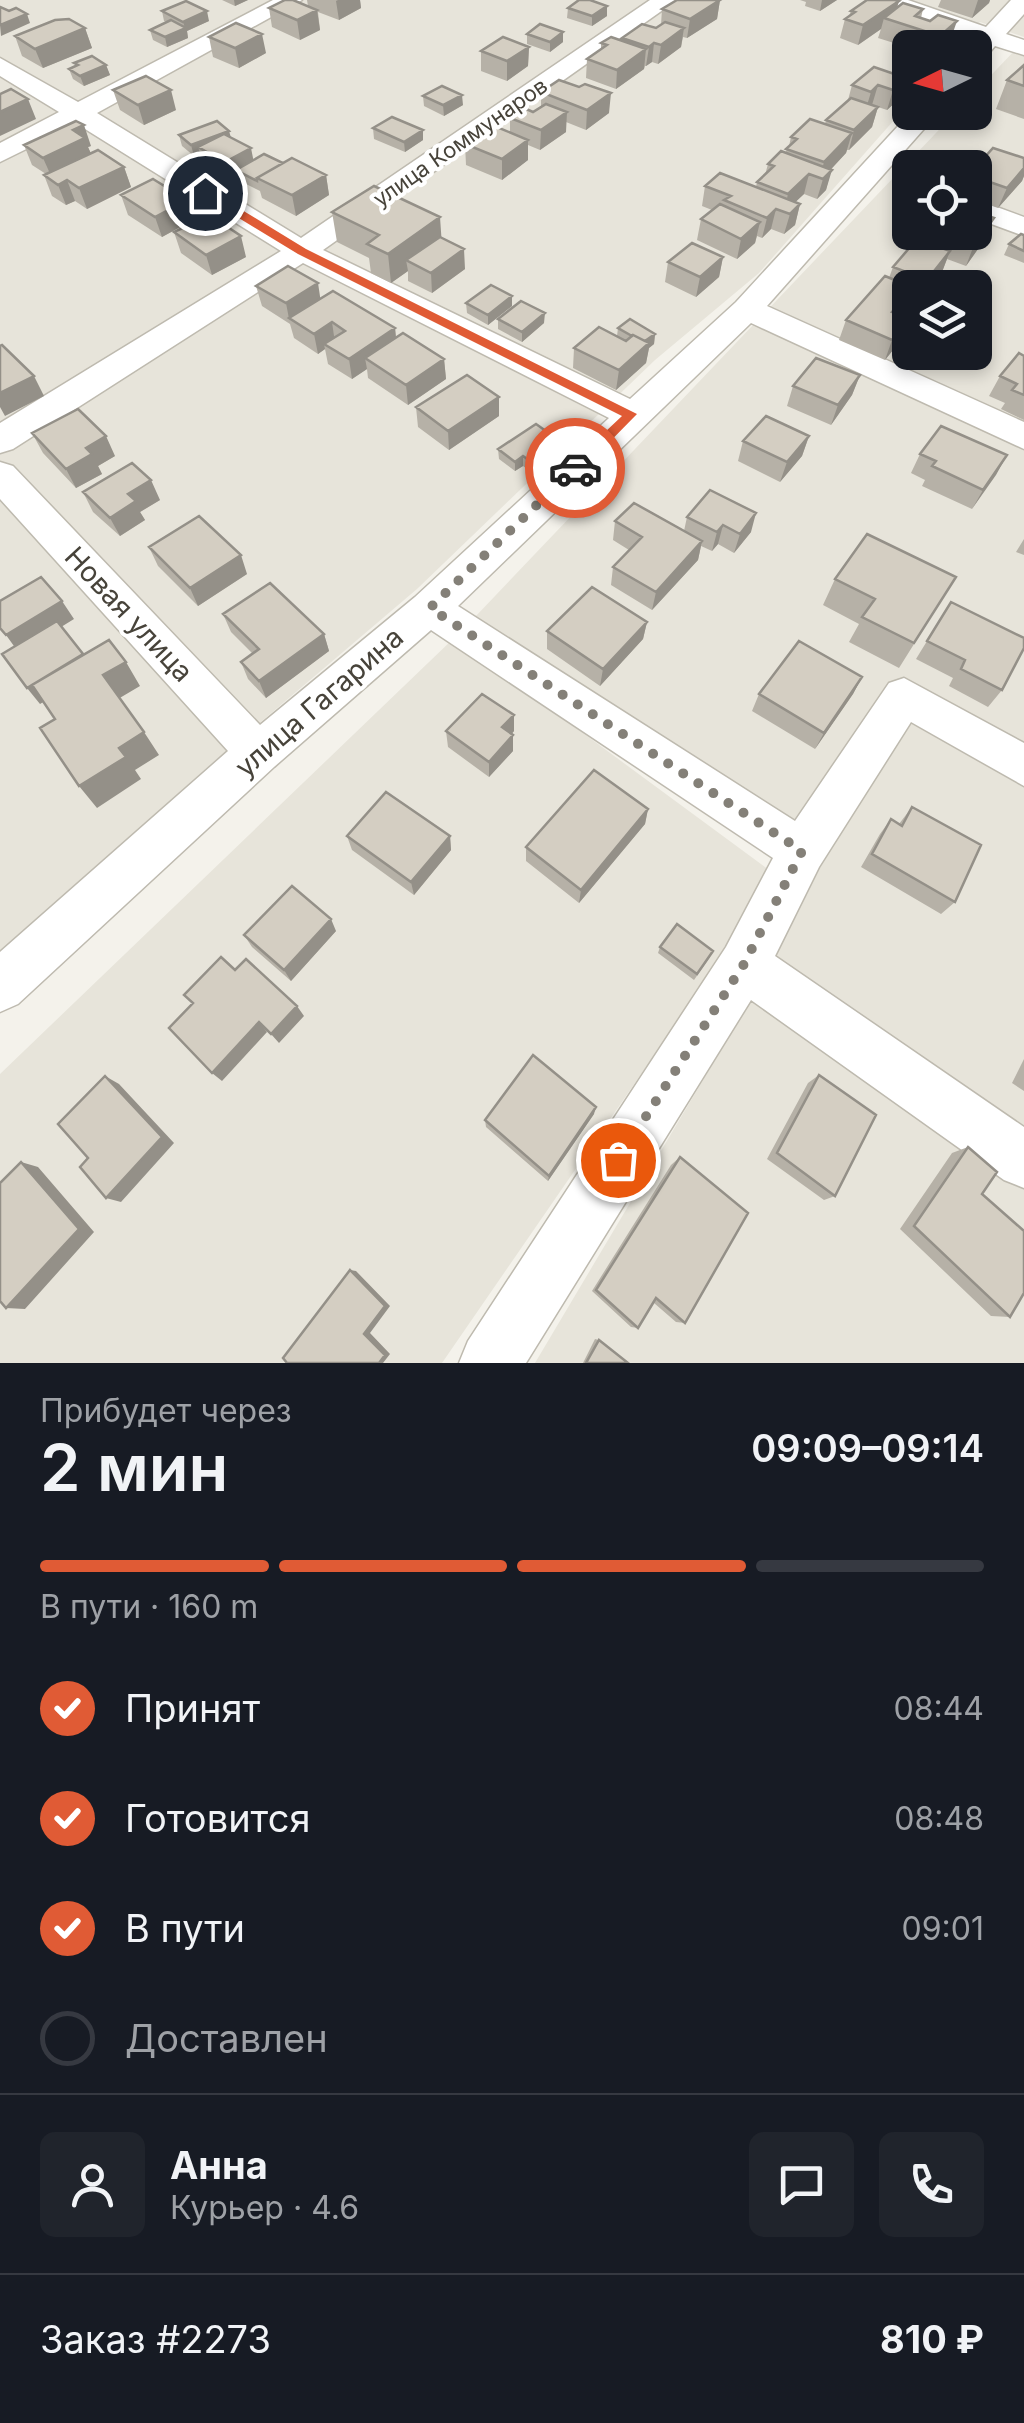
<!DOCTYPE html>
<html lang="ru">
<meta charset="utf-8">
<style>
:root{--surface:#171b24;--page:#20242c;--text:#f1f3f6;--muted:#9ea1a6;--line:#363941;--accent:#e05b35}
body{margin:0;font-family:Inter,sans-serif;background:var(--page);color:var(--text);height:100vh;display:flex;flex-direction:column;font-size:38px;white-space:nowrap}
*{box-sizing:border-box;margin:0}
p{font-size:32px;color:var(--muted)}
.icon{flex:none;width:55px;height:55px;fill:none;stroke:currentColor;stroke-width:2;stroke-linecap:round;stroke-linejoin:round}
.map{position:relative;height:1363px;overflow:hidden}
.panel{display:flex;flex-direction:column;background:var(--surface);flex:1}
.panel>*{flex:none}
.needle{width:65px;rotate:265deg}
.tools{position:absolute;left:892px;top:30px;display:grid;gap:20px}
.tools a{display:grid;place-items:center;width:100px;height:100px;border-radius:15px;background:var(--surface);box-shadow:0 5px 15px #0003;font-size:50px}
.pin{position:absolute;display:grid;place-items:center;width:85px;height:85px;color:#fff;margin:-42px;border:5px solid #fff;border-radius:50%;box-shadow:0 2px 10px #0007}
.courier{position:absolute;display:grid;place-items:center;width:100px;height:100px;margin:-50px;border:8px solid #e05b35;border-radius:50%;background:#fff;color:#222;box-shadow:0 2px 12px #0007}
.overview em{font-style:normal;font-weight:600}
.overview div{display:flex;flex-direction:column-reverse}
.overview{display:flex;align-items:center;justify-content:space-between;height:170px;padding:0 40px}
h1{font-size:65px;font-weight:600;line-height:75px}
.bar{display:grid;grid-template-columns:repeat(4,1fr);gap:15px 10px;align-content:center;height:120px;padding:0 40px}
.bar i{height:12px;border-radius:8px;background:var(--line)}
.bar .current{background:var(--accent)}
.bar p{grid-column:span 4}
.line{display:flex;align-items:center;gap:25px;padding:0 40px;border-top:2px solid var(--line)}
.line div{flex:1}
.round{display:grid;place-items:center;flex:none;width:105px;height:105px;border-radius:15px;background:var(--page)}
ol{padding:0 40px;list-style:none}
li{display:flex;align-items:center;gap:30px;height:110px}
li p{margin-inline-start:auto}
li .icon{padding:10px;border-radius:50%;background:var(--accent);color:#fff;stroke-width:4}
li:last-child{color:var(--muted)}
li i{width:55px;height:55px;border:5px solid var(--line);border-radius:50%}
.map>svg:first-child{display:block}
.residential{fill:#e7e4da;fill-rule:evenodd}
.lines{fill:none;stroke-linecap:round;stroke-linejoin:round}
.street-casing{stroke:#bebaaf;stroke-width:3}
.street{fill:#fff;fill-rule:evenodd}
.wall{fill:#b6b1a7}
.shaded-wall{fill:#949088}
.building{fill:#d4cec2;stroke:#949088;stroke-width:2.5}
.route{fill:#e05b35}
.done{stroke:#848078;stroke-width:10;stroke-dasharray:0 18}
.labels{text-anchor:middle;stroke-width:8;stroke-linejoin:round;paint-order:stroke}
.far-street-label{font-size:22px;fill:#47433a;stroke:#fff}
.street-label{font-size:28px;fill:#47433a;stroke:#fff}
</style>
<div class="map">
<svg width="1024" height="1363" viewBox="0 0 1024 1363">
<rect width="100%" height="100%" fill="#f4f2eb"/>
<path class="residential" d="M0,0h1024v37l-44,-15 -22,25 -48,1v54l-151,171 -104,87 -238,229 -215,183 -202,182z
M1019,46l5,2v1315h-489l231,-389 64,-126 -355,-231 480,-504 20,-1v-20zM910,168h65v64h-65zM910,288h65v64h-65z
M454,638l315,232 -61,107 -266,386h-442v-289z"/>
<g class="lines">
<g class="street-casing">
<path id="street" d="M273,0h29l-205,113 204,125 349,-238h27l-354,250 307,149 106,-97 175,-190h28l-172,194 257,116v27l-273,-126 -293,283 337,215 94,-138 15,-5 120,65v43l-113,-64 -92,145 -44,89 249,171v61l-20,-8 -253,-180 -225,363h-67l9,-22 258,-394 47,-89 -342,-228 -157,137 -256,237 -18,8v-60l228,-201 -228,-252v-37l13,4 247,259 155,-128 194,-179 -306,-155 -290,186 -13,4v-30l281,-172 -204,-127 -77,38v-19l59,-31 -59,-36v-18l78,44z
M874,0h34l78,27 25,-27h13v14l-18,20 18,6v15l-29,-9 -11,13 -9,2v-13h-8l8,-9 -97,-34z
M975,199l49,18v19l-49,-18z"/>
</g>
<use href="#street" class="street"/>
</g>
<path class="wall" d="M222,0h26l-13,6z
M307,0h53l1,8 -22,12 -21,-8 2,18 -20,10 -28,-13 -3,-19 39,-2z
M720,0l-3,19 -30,19 -4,-1 -2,10 -23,17 -6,-2 -6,4h-1l-1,3 -28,20 -30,-11 1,-19 14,-10v-6l21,-2v-3l34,-10 5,-3 1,-16z
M800,0h37l-17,11 -15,-5 1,-4z
M941,0h49l-1,3 -17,15 -34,-11z
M899,1l-2,7 26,1 -2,9 29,23 -8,7h-32l-32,-10 3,-9 -23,16 -18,-7 5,-19 4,-3 2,-5z
M607,6v10l-15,10 -25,-8 1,-10z
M162,11l47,10 -22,10 1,7 -21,9 -14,-7 -3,-10 17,-8 -3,-1z
M85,28l7,20 -49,20 -21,-12 -7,-20z
M527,34l36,8 -13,10 -23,-8z
M209,37l57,16 -27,15 -26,-11z
M529,47l-1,19 -21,15 -26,-10v-20z
M74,63l32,2 4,10 -26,11 -11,-7 -4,-10 7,-3z
M1024,65v54l-28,-10 11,-29z
M906,78l-6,20 -13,12 -15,-5 6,2 -6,20 -23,23h-2l-1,3 -15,16 -5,21 -9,9 -13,-5 -9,8 5,2 -5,21 -11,9 -13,-5 -9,9 -5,-2 -2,7 -18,16 -40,-19 4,-21 11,-9 -10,-4 3,-20 51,1 1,-5 8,-7 3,-11 17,-11 4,-7 2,-9 34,-13 1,-4 22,-20 4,-15z
M113,90l63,20 -32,15 -24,-15z
M541,92l68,21 -23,17 -20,-8v10l-26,18 -12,-5v15l-26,20 -36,-15 -1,-21 45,-11v-15l23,-6 8,-5z
M423,96l40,9 -19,11 -20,-10z
M373,128l50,2v10l-18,12 -31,-13z
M179,135l52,3 22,22 30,3 43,12 3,20 -33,21 -34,-18 -2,-7 -22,-11v-2l-8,4 -27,-15 -3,-14 -6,3 -12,-10z
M24,145l67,1 -3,1 3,7 33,13 7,20 -44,22 -12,-8 -9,4 -14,-9 -8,-21 2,-1 -14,-9z
M1024,158v18l-2,5 -24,27 -23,-8v-32z
M121,195l72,25 -31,17 -34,-22z
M332,212l110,26 23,31 -33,24 -24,-12v-10l-17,12 -20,-10 -2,-15 -32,-16z
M994,218l-9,21 -19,27 -19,-7 -5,13 -13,16h-19v40l-4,4 -1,-1 -4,9 -16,20 -46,-20 7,-20 43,-42 4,-11 28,-26 4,-9h50z
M174,232l30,1 42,24 -34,18 -31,-22z
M1024,235v28l-20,-8 5,-11z
M723,257l-4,20 -23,20 -31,-15 3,-20z
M256,286l65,13 74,29 1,10 48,21 2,20 -38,26 -40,-27 -1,-9 -15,10 -24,-15 -3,-15 -7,5 -24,-16 -4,-14 -28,-18z
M466,303l46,3 -24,19 -21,-12z
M498,319l46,4 -22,19 -24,-13z
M618,328l37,6 -1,10 -5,4 -3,15 -30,27 -43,-22 1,-20 43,-12z
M1024,356v64l-23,-11 4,-6 -16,-7 11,-20z
M860,375l-8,20 -21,30 -44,-19 6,-20z
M416,407l83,9 -50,34 -31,-23z
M32,433l83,23 -17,10 4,8 -26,14 -33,-35z
M809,436l-7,20 -22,26 -42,-21 5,-20z
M552,447l-5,3v9l-17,12 -7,-5 -8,5 -16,-12 -1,-10z
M920,454l87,1 -35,54 -50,-23 3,-6 -14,-7z
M83,492l77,8 -20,12 5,8 -25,16 -27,-24z
M687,517l64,15 -17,21 -16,-9 -6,7 -11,-5 -3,14 -46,50 -41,-25 2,-18 16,-17 -16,-10 2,-19 69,10z
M1024,539v16l-8,-3z
M149,547l98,27 -49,32 -40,-40z
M956,577l-57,91 -50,-26 10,-18 -36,-19 12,-26z
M951,602l51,88 -14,17 -39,-21 4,-8 -37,-19z
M223,614l101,20 5,17 -63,47 -18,-19 -7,-17 12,-8 -22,-22z
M647,622l-4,17 -43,47 -53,-37v-18z
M862,677l-9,17 -38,55 -63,-38 7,-17z
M446,731h68l-2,3 1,17 -24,26 -41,-30z
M912,807l43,95 -14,12 -80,-47 19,-33 11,-15 8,5z
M648,809l-3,15 -66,79 -53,-42v-14z
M347,836h103l1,14 -37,45 -62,-45z
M336,931l-45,50 -39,-34 -8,-12z
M660,947l50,10 -16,23 -36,-27z
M1024,1059v32l-12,-8z
M819,1075l16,121 -11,4 -57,-41 41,-76z
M594,1114l-46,67 -62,-54 -1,-7z
M968,1147l14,47 28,123 -19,-1 -91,-87 52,-76z
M680,1157l5,166 -9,-1 -22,-19 -16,25 -7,-1 -39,-36 79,-126z
M595,1339l4,1 29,23h-45z"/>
<path class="shaded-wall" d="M234,0h14l-13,6z
M338,0h22l1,8 -22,12 -3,-19z
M720,0l-3,19 -30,19 3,-19z
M822,0h15l-17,11z
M978,0h12l-1,3 -17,15z
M899,1l-6,19 -9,-2 -3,11 -23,16 5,-20z
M607,6v10l-15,10v-10z
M317,10l3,20 -20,10 -3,-20z
M207,11l2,10 -22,10 1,7 -21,9 -2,-10 20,-9 -2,-6z
M27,14l3,9 -29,13 -1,-11z
M957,21l-7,20 -8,7h-6l4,-12z
M85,28l7,20 -49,20 -8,-19z
M684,28l-3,19 -23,17 3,-19z
M563,32v10l-13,10v-10z
M262,34l4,19 -27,15 -4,-20z
M654,43l-2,19 -6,4 3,-19z
M529,47l-1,19 -21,15v-20z
M646,49l-2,20 -28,20 1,-19z
M106,65l4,10 -26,11 -4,-10z
M906,78l-6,20 -13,12 6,-20z
M878,85l-6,20 -7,7 6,-20z
M171,90l5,20 -32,15 -6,-20z
M611,93l-2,20 -23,17 1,-20z
M462,95l1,10 -19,11 -1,-11z
M28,99l8,20 -36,17v-24z
M878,107l-6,20 -23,23 5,-20z
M567,112l-1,20 -26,18 1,-20z
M84,125l7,21 -3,1 5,11 -41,20 -9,-20 30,-28z
M423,130v10l-18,12 -1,-10z
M229,131l3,10 -34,6 2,6 -6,3 -3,-11z
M852,133l-6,20 -24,26 -2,-1 4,-16z
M528,140v20l-26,20v-21z
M251,148l4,20 -19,2 2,8 -8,4 -5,-20z
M124,167l7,20 -44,22 -8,-21z
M1024,168v8l-2,5 -24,27 9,-20z
M832,170l-6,20 -9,9 6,-20z
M809,174l-5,20 -19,18h-1l4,-18z
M326,175l3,20 -33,21 -4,-21z
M67,180l8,21 -9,4 -8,-20z
M187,200l6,20 -31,17 -7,-20z
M800,204l-5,21 -11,9 6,-20z
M776,209l-5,20 -9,9 5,-20z
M440,217l2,29 -36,14 2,11 -17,12 -3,-29z
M994,218l-9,21 -19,27 8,-21z
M760,222l-5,21 -18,16 4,-20z
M241,236l5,21 -34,18 -6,-20z
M464,249l1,20 -33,24 -1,-20z
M950,251l-8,21 -13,16h-5l3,-8z
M723,257l-4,20 -23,20 4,-20z
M318,283l3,20 -32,15 1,6 -4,-21z
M512,296v10l-24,19v-10z
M545,313l-1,10 -22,19v-10z
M910,319l-9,21 -16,20 7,-20z
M332,322l3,21 -11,1 1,5 -7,5 -4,-20z
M395,328l2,21 -32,9 2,11 -15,10 -3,-20z
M655,334l-1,10 -5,4 -3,15 -30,27 3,-20 23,-27z
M444,359l2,20 -38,26 -2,-20z
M860,375l-8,20 -21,30 7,-20z
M34,376l10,20 -39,20 -5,-9v-14z
M499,397v19l-50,34 -1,-19z
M106,436l9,20 -17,10 4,8 -26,14 -10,-19 20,-21z
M553,436l-1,11 -5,3v9l-17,12v-10l11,-16z
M809,436l-7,20 -22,26 7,-20z
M1007,455l-11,20 -24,34 11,-19z
M523,456v10l-8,5v-9z
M151,480l9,20 -20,12 5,8 -25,16 -10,-18 18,-24z
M756,513l-5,19 -17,21 6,-19z
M723,525l-5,19 -6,7 5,-19z
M702,541l-4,19 -46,50 4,-18z
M241,555l6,19 -49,32 -8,-18z
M62,601l12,18 -55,34 -13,-18z
M647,622l-4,17 -43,47 3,-17z
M324,634l5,17 -63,47 -7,-17z
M83,654l11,17 -54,33 -13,-16z
M126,662l14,24 -22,13 -15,-24z
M862,677l-9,17 -38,55 9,-16z
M514,715v16l-11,12 -1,-16z
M144,732l15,23 -24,15 6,9 -44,29 -18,-22 40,-38z
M513,735v16l-24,26v-15z
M648,809l-3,15 -66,79 2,-13z
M450,836l1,14 -37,45 -3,-13z
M331,919l5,12 -45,50 -7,-11z
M297,1006l7,10 -25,27 -8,-9z
M259,1022l8,10 -45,49 -10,-8z
M105,1076l14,8 55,59 -53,59 -15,-4z
M596,1107l-2,7 -46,67 1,-5z
M21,1162l17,5 56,65 -69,77 -19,-1z
M350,1270l6,1 34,35 -20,27 20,21 -7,9h-4l-15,-29z"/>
<path class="building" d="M285,0h8l24,10 -20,10 -28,-12z
M579,0h11l17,6 -15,10 -24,-8z
M677,0h43l-30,19 -28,-10z
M867,0h28l4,1 -36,24 -18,-6 10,-7 -4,-1z
M186,1l21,10 -24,11 -21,-11z
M903,3l20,6 -8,7 15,5 8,-6 19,6 -17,15 -56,-18z
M0,7l9,4 7,-3 11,6 -27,11z
M69,19l16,9 -50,21 -20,-13 40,-16z
M171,20l15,8 -21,9 -15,-7z
M665,22l19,6 -23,17 -7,-2 -5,4 -27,-9 20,-14 14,4z
M236,23l26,11 -27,14 -26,-11z
M540,24l23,8 -13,10 -23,-8z
M503,37l26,10 -22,14 -26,-10z
M611,37l35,12 -29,21 -30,-11 20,-14 -6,-2z
M92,56l14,9 -26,11 -11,-7 9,-4 -4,-2z
M1024,65v21l-17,-6z
M874,67l32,11 -13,12 -15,-5 -7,7 -19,-7z
M146,76l25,14 -33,15 -25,-15z
M559,80l20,7 6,-3 26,9 -24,17 -46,-18z
M442,86l20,9 -19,10 -20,-9z
M11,89l17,10 -28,13v-18z
M851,98l27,9 -24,23 -28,-10z
M546,104l21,8 -26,18 -31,-12 14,-10 9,4z
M392,117l31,13 -19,12 -31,-14z
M810,119l42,14 -28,29 -38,-13 11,-10 -6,-2z
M76,121l8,4 -11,5 12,8 -42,20 -19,-13z
M217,121l12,10 -38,14 -12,-10z
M492,125l36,15 -26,19 -37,-15z
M224,134l27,14 -26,14 -27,-15z
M993,148l31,10v10l-17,20 -26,-9 4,-4 -10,-4v-3z
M98,150l26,17 -45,21 -12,-8 -9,5 -14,-10z
M781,151l51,19 -9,9 -14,-5 -21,20 -31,-12 17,-16 -6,-2z
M264,154l19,9 -26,15v3l-21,-11z
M292,158l34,17 -34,20 -35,-17z
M720,173l80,31 -10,10 -14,-5 -9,9 -43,-18 7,-4 -26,-10z
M153,179l34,21 -32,17 -34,-22z
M374,186l66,31 -52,37 -21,-10 12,-9 -47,-23z
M720,204l40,18 -19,17 -40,-20z
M975,212l19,6 -20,27 -37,-13h38z
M191,224l13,9 19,-9 18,12 -35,19 -32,-23z
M1021,234l3,1v16l-15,-7z
M440,237l24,12 -33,24 -25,-13z
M917,239l33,12 -23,29 -34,-13z
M692,243l31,14 -23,20 -32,-15z
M288,266l30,17 -32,20 -30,-17z
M885,276l29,12h-4v22l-12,-5 -6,7 18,7 -18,21 -46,-20z
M491,285l21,11 -24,19 -22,-12z
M333,291l62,37 -46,31 -25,-15 21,-13 -13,-9 -18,12 -25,-16z
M521,301l24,12 -23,19 -24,-13z
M630,319l25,15 -10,7 -12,-6 -1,1 -14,-8z
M599,327l27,14 7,-6 16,8 -30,27 -45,-22z
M403,333l41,26 -38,26 -41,-27z
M2,345l32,31 -34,17v-47z
M1019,353l5,3v39l-12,-5 5,-6 -17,-8z
M816,358l44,17 -22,30 -45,-19z
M467,375l32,22 -51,34 -32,-24z
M78,409l28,27 -20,12 6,6 -26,15 -34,-36z
M766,416l43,20 -22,26 -44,-21z
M536,424l17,12 -12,9 6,4 -17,12 -7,-5 -8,6 -17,-13z
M941,426l66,29 -24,35 -51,-24 4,-5 -16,-7z
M132,463l19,17 -23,14 8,7 -26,17 -27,-26z
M710,490l46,23 -16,21 -17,-9 -6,7 -30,-15z
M634,503l68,38 -46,51 -43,-25 29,-30 -27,-16z
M199,516l42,39 -51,33 -41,-41z
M867,534l89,43 -42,66 -52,-26 13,-18 -40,-20z
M41,577l21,24 -56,34 -6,-7v-27z
M270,583l54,51 -65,47 -18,-19 18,-13 -36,-35z
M592,587l55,35 -44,47 -56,-38z
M951,602l73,36v10l-22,42 -41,-21 4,-9 -38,-19z
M57,621l26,33 -56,34 -25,-34z
M109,640l17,22 -23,13 41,57 -25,16 7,9 -47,29 -39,-58 15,-9 -23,-34z
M799,641l63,36 -38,56 -65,-39z
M482,694l32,21 -12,12 11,8 -24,27 -43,-31z
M594,770l54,39 -67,81 -55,-43z
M386,792l64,44 -39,46 -64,-46z
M912,807l69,38 -26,57 -83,-48 19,-35 11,7z
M292,886l39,33 -47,51 -40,-35z
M677,924l36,27 -16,23 -37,-27z
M221,957l14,13 11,-11 51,47 -26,28 -12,-12 -47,51 -43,-45 24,-25 -9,-8z
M533,1055l63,52 -47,69 -64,-56z
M819,1075l57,40 -41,81 -58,-43z
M105,1076l57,61 -56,61 -26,-31 8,-9 -30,-34z
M968,1147l29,25 -15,22 42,37v62l-14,24 -96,-91z
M680,1157l68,56 -63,110 -29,-25 -18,30 -42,-38z
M21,1162l58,67 -73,79 -6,-7v-118z
M350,1270l35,36 -21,28 21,21 -6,8h-92l-4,-5z
M599,1340l29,23h-42z"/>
<path class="route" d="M201,190h8l97,59 331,165 -57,58h-10v-7l52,-49 -324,-162 -97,-59z"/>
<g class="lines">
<path class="done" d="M575,468l-145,140 372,243 -58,113 -126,196"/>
</g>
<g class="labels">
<g class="far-street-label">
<text transform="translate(460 142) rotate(-35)" y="8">улица Коммунаров</text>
</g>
<g class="street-label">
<text transform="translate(129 614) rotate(47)" y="10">Новая улица</text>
<text transform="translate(319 702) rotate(-41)" y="10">улица Гагарина</text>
</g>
</g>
</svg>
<div class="tools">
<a><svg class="needle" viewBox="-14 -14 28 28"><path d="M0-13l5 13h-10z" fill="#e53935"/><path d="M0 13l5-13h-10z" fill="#9ea1a6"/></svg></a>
<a><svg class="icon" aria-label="locate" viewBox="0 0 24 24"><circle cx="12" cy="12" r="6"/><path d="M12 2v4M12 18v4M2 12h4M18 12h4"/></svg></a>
<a><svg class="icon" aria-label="layers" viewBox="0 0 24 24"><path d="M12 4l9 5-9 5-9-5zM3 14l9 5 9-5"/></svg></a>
</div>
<div class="pin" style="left:618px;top:1160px;background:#ea580c"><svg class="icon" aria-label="bag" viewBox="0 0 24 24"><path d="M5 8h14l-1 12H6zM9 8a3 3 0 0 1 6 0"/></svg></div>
<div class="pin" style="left:205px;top:193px;background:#1f2937"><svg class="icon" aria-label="home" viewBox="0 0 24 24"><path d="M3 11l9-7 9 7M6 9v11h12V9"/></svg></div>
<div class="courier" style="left:575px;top:468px"><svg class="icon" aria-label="car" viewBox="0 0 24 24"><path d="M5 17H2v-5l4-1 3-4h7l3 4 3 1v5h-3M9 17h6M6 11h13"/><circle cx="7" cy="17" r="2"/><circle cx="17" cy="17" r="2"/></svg></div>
</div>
<section class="panel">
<div class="overview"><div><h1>2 мин</h1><p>Прибудет через</p></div><em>09:09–09:14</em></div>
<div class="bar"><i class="current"></i><i class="current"></i><i class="current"></i><i></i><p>В пути · 160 m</p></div>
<ol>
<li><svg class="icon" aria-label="check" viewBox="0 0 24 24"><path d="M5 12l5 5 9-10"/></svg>Принят<p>08:44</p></li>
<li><svg class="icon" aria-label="check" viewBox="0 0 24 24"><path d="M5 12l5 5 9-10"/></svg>Готовится<p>08:48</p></li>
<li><svg class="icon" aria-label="check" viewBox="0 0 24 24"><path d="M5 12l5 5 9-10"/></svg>В пути<p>09:01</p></li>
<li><i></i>Доставлен</li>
</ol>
<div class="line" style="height:180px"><a class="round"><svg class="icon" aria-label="person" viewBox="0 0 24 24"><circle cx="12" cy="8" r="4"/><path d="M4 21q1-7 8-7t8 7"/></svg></a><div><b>Анна</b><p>Курьер · 4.6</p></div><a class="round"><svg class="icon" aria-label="chat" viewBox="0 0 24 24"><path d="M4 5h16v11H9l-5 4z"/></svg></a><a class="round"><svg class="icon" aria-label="phone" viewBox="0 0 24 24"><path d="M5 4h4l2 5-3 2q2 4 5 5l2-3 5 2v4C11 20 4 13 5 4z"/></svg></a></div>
<div class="line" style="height:130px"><div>Заказ #2273</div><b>810 ₽</b></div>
</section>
